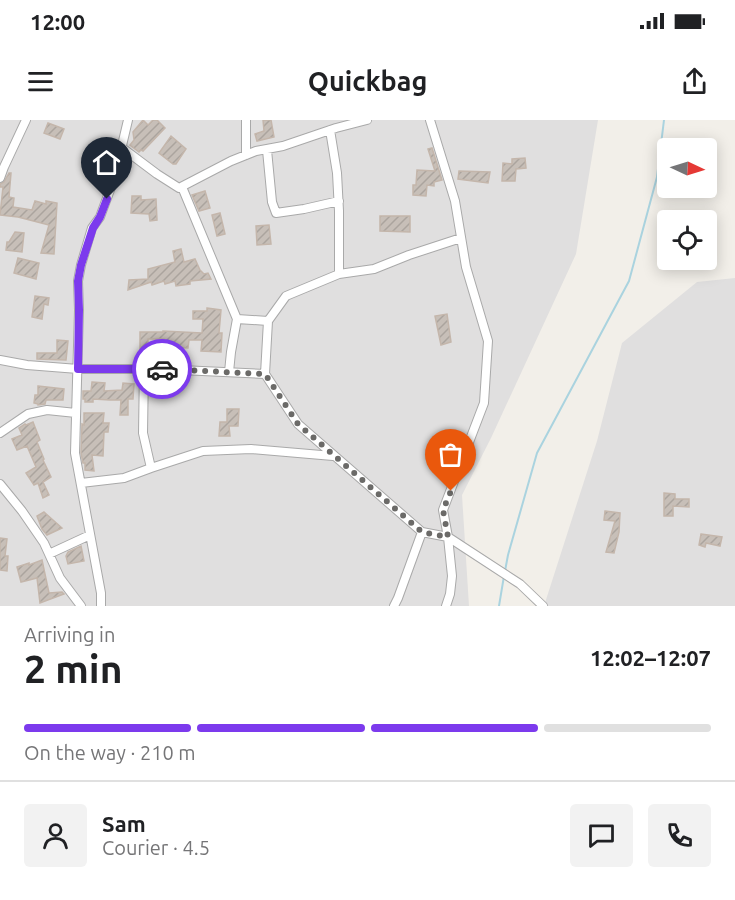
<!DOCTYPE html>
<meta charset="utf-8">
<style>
:root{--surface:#fff;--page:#f2f2f2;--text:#202124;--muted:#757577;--line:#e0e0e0;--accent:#7c3aed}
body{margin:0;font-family:Ubuntu,sans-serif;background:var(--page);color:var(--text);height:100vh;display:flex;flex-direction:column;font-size:22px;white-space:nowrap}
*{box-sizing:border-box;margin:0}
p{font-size:20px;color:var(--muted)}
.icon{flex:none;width:33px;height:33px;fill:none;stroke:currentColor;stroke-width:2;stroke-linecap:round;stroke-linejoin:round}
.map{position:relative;height:486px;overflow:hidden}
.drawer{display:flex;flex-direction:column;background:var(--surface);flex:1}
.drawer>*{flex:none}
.needle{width:39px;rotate:94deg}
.fabs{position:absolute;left:657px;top:18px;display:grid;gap:12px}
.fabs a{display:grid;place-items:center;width:60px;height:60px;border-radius:6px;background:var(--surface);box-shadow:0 3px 15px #0003;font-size:30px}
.pin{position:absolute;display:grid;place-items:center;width:51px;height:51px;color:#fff;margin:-62px -26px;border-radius:50% 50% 50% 0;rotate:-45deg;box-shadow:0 0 6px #0007}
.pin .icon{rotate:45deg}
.courier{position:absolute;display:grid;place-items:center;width:60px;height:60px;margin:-30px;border:4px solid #7c3aed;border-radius:50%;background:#fff;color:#222;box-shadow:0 2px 8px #0007}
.headline em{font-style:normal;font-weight:700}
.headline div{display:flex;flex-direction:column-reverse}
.headline{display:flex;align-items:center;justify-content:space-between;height:102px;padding:0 24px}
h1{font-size:39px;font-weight:700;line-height:45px}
.bar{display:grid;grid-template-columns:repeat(4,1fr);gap:9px 6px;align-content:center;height:72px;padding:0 24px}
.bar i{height:8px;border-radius:4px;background:var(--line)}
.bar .selected{background:var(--accent)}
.bar p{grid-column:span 4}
.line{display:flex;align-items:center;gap:15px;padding:0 24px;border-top:2px solid var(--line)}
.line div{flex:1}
.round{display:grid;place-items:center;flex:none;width:63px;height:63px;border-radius:6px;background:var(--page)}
.status{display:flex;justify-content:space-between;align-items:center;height:42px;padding:0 30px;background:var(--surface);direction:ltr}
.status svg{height:16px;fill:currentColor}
header{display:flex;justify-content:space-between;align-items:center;height:78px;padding:0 24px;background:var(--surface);font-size:27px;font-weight:700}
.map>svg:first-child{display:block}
.residential{fill:#e0dfdf}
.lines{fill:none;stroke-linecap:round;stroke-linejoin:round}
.stream{stroke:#aad3df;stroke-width:2}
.building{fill:url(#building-hatch);stroke:#c4b6ab;stroke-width:1.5}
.street-casing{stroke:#a9a9a9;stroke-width:10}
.street{stroke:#fff;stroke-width:8}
.done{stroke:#6b6a68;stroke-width:6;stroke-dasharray:0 10.8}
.route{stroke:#7c3aed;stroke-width:8}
</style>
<div class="status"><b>12:00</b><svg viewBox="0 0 49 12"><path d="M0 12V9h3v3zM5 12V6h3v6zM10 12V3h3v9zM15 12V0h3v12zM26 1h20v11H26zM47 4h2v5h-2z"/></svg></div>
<header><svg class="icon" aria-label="menu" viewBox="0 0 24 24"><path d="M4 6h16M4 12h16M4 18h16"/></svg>Quickbag<svg class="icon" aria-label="share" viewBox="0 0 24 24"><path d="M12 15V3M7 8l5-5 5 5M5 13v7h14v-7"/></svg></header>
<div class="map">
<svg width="735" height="486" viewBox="0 0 735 486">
<defs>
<pattern id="building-hatch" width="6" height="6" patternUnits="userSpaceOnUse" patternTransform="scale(1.5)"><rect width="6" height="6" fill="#c7bfb8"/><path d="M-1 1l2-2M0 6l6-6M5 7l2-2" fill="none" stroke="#aba49e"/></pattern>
</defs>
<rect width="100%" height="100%" fill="#f2efe9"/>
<path class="residential" d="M0,0h598l-22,134 -85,184 -29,57 7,111h-469z
M735,158v328h-191l53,-165 25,-98 75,-61z"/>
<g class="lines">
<path class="stream" d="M505,451l3,-16 29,-102 92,-172 28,-104 7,-57
M499,486l5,-30"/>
</g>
<path class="building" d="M143,0l5,5 5,-5h4l8,8 -22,23 -2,-1 -2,2 -9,-7 4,-5 -1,-8z
M263,0h8l3,17 -17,4 -2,-7 9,-3z
M48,3l16,6 -4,10 -16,-6z
M171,16l15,13 -10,15h-3l-14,-11z
M432,28l10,32 -8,2v4l-7,-1 -1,11 -13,-1v-10h3l1,-15 18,1 -7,-22z
M525,38l1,10 -10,1 -1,12h-13l1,-18 9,1v-5z
M459,51l31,1 -2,11 -30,-4z
M9,53h2l-2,24 5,1 -1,9 19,3 3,-9 11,3v-3l11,2 -3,51 -13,-1 8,-28 -31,-8 -18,-2 3,-28h-3v-3l4,-2z
M205,71l5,17 -11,3 -7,-16z
M132,76h9v4l15,-1 1,21 -7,1 -1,-7 -18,-1z
M220,93l5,21 -8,2 -5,-21z
M380,96h30v16l-30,-1z
M269,105l2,19 -14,1 -1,-19z
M15,112l9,1 -2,19 -16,-2 1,-8h2z
M181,129l3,13 11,-3 5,11 4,4 4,-1 3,6 -21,2v3l-14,2 -1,-5 -10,3 -1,-3 -12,4 -1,-3 -23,8 1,-10 19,-1v-10l27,-7 -2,-11z
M18,138l21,5 -3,16 -22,-6z
M35,176l14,2 -1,7 -4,-1 -2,15 -10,-2z
M207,188l14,2 -2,23h3l-1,19 -20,-1 1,-11h-13l-1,8 -24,-1v-8h-16v11h-8v-18h23v-1l39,2 1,-14h-10v-8h14z
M447,194l4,28 -10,3 -6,-29z
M57,220l11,1 -2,19 -29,-1v-6h20z
M150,255l28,1 -1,15h-8v-11l-19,-1z
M92,262l13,1 -1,8 18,-1 1,-7 11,1 -1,15h-5v16h-8l1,-15h-11l-17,-1v3h-8v-3h-2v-8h8z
M38,266l26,3 -1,11h-17l-1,4 -7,1v-1l-4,-1 1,-8h3z
M227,289h12l-1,17h-9l1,10h-11l1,-14h7z
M84,293h20l-1,10h6l-1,9h-4l-1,24 -11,-1 2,16 -9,-1v-7h-2l-2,-10 1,-29 2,1z
M33,302l7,18 -3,2 7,17 -1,1 8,17 -8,5 6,13 -6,3 -5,-15 -4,2 -8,-12 10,-6 -9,-21 -10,4 -5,-11 10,-4 -3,-7 6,-4 1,1z
M664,373l11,1v5h14v8l-16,-1v10h-9z
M605,391l15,2 -1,19 -5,21 -8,-1 9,-31 -11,-1z
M44,392l18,16 -15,7 -5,-6 -5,-13z
M701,414l21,3 -2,9 -14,-3 -1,4 -6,-2z
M0,418l7,1 -2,17h3l-1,15 -7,-1z
M81,426l3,15 -16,3 -2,-8 2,-4z
M42,440l7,33 13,-1 2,2 -24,9 -3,-25 -16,4 -4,-15 12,-4v2z"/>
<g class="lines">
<g class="street-casing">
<path id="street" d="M246,0v35
M430,0l25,81 11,66 22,74 -4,62 -41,107 5,27 4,39 -2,18 -4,12
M330,10l7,43 2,38v63
M121,27l36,27 22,14 52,-27 25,-10 27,-5 53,-18 31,-8
M267,30l5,52 4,11 28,-4 35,-8
M0,58l4,-11 22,-47
M182,67l55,132 31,2 18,-25 53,-22 35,-5 35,-14 52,-17
M0,240l27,5 51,4h81l106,5 33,50 124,108 26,5 72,47 23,22
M229,252l2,-20 6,-33
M265,254l3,-53
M0,313l28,-19 19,-4 29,3
M151,348l52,-17 48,-2 82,7
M81,363l43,-5 27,-10 -8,-35 1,-64
M0,364l22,27 22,32 16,35 21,28
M49,434l41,-19
M101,486v-13l-26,-140 4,-143 -1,-29 3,-16 11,-37 8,-11 14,-38 14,-59
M394,486l4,-8 24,-66"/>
</g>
<use href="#street" class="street"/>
</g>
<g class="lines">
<path class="done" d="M162,249l103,5 33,50 124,108 26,5 -5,-27 8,-19"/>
<path class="route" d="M107,79l-7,18 -7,11 -12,37 -3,16 1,29 -1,59h84"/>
</g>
</svg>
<div class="fabs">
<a><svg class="needle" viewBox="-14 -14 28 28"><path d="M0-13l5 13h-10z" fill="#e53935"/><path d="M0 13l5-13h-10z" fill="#757577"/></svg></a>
<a><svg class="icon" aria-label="locate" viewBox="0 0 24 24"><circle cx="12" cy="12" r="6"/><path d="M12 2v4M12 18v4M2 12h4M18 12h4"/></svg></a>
</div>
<div class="pin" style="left:451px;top:371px;background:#ea580c"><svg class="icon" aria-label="bag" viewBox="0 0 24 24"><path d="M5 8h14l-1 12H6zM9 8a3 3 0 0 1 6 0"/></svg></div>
<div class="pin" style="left:107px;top:79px;background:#1f2937"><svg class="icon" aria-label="home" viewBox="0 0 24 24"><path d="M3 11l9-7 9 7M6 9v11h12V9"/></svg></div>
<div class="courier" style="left:162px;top:249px"><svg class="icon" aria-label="car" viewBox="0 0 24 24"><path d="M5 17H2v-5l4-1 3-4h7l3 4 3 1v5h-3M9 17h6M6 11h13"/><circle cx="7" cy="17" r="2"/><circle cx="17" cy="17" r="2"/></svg></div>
</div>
<section class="drawer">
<div class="headline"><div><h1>2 min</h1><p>Arriving in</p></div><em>12:02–12:07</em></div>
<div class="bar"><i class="selected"></i><i class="selected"></i><i class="selected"></i><i></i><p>On the way · 210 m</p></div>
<div class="line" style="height:108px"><a class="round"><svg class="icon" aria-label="person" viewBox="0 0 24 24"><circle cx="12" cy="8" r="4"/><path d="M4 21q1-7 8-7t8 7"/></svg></a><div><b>Sam</b><p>Courier · 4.5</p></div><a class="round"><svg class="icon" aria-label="chat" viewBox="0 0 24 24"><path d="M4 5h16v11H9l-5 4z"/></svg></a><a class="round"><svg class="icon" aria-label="phone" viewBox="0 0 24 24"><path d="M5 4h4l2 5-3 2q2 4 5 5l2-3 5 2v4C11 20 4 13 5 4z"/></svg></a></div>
</section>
